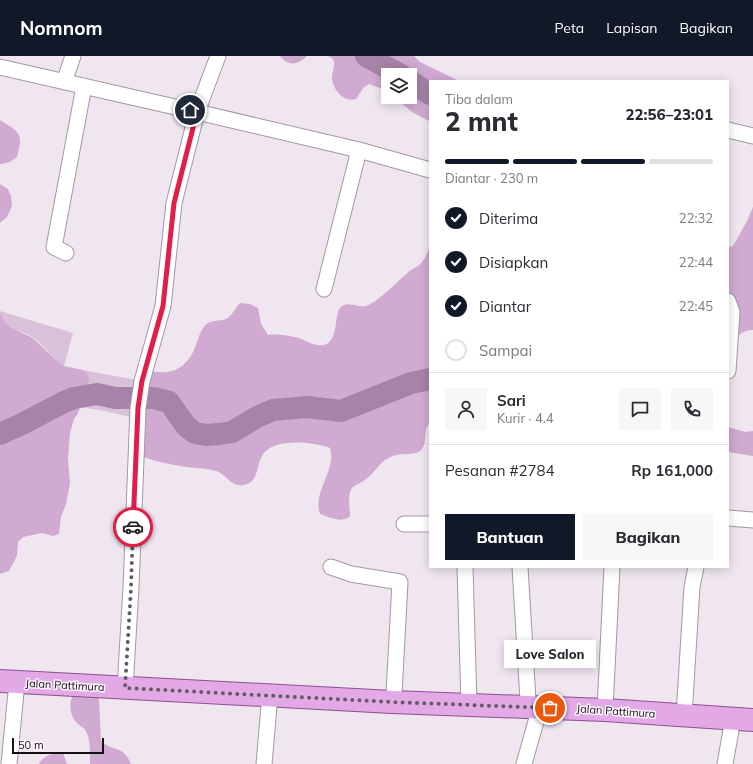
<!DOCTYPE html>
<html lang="id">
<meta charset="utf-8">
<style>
:root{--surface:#fff;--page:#f7f7f7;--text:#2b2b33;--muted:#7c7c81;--line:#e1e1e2;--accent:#111827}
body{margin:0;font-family:Mulish,sans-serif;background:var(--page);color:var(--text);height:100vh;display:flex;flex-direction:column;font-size:15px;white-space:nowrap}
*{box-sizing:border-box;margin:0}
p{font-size:13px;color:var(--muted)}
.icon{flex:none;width:22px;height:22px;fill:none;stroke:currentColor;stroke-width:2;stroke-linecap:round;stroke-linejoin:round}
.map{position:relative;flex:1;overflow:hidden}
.sheet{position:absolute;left:429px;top:24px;width:300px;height:488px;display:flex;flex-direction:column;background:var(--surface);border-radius:0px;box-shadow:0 2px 10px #0003}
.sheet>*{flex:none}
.tools{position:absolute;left:381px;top:12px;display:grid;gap:8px}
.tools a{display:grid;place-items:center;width:36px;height:36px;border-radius:0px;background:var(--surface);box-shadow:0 2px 10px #0003;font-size:20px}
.scale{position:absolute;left:12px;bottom:10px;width:92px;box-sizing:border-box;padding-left:4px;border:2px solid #141114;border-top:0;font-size:11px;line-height:14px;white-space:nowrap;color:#141114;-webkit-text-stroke:3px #fdf3fd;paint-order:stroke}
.pin{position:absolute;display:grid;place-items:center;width:34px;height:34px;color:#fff;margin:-17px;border:2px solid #fff;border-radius:50%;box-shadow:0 1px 4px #0007}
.courier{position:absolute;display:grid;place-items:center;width:40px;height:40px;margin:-20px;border:3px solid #e11d48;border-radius:50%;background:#fff;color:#222;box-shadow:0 1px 5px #0007}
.bubble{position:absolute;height:28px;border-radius:0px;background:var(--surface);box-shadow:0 2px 10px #0003;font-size:13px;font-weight:800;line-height:28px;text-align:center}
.overview em{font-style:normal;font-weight:800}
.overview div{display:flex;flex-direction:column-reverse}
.overview{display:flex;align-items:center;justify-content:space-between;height:68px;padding:0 16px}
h1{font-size:26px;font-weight:800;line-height:30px}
.bar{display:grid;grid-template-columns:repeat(4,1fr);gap:6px 4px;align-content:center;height:48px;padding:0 16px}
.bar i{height:5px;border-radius:3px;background:var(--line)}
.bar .on{background:var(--accent)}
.bar p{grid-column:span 4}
.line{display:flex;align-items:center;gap:10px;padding:0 16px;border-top:1px solid var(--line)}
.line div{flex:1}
.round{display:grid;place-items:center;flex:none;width:42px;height:42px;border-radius:0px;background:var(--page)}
ol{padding:0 16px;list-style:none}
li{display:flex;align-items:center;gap:12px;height:44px}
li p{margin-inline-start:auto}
li .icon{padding:4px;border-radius:50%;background:var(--accent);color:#fff;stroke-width:4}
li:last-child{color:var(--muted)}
li i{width:22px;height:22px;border:2px solid var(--line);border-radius:50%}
.button{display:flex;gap:8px;margin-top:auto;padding:8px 16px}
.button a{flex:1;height:46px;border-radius:0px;background:var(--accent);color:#fff;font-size:16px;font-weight:800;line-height:46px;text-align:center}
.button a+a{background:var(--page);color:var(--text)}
header{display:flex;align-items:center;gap:24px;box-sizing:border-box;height:56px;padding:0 20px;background:var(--accent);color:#fff}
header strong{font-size:19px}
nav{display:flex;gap:22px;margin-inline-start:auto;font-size:14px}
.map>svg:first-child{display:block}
.green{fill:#d9c1d9}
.forest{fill:#d0aad1}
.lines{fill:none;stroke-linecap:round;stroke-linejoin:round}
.river{stroke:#a783a8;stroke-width:22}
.street-casing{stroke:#a299a2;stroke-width:17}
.primary-casing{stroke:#8e4e91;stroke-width:24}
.street{stroke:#fff;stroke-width:15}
.primary{stroke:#e2a9e6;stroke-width:22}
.done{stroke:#615c61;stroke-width:4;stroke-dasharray:0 7.2}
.route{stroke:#e11d48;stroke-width:5}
.labels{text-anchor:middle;stroke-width:3;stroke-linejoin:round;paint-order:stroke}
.street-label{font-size:11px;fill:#141114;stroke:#fdf3fd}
</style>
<header>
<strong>Nomnom</strong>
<nav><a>Peta</a><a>Lapisan</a><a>Bagikan</a></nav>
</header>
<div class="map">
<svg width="753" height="708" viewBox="0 0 753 708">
<rect width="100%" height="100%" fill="#efe6ef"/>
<path class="green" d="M0,255l73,22 -9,33c-12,-8 -19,-20 -30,-28 -14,-10 -29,-6 -34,-27z
M83,314l59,11 -5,37c-19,-3 -37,-10 -57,-10l6,-14 1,-21z"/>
<path class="forest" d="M280,0h27c-9,9 -18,11 -27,0z
M328,0h86l6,6 39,19h-29v40h-1l-17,-9 -18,-15h16v-22h-22v16l-19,-7 -5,3 -8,12c-12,4 -23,-9 -24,-21 0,-7 4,-12 1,-19z
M0,64c19,12 24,12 17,37l-7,5 -9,2h-1z
M0,128l8,5 3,7 1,10 -5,11 -7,6z
M753,151v123c-21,-1 -22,26 -25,41v-124l5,-1 14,-25z
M430,188v179c-8,7 -2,18 -8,26 -5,7 -19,4 -26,6 -18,5 -18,16 -31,25 -4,3 -9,4 -13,8 -5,7 -2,19 -2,28 -8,8 -21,1 -30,-2 -8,-23 17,-43 10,-66 -16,-6 -58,-11 -68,8 -6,10 -3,23 -15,28 -15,6 -19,-9 -31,-13 -10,-3 -20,-3 -30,-4 -17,-3 -34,-6 -50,-13l9,-84c22,5 38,3 49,-20 3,-7 5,-16 9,-22 6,-9 14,-6 23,-9 6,-3 9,-11 14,-16l10,1 8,4 3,16 7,11c9,-1 18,0 27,2 10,2 18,10 29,8 16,-4 9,-34 18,-39 7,-5 16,2 24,0 12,-4 34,-27 45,-36 3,-2 8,-4 10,-7 5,-5 7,-12 9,-19z
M0,255l3,8 7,8 23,11 23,22 8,6 19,4 4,3 2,6 -3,15 -9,21 -3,4 -4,14 -2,25 2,25 -4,21 -5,13 -2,17 -6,2 -11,-3 -19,4 -5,5 -1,14 -8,15 -9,3z
M728,371l18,5 7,-1v25l-25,-4z
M79,638l16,1 4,4 2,42c11,11 22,3 30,23h-41c0,-10 1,-26 -5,-34 -2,-3 -5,-4 -7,-6 -8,-8 -9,-17 -6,-27z
M57,696l6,1 4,11h-28c3,-7 11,-9 18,-12z"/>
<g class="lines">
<path class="river" d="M366,0l35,19
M410,25l20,13
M0,378l24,-11 38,-20 12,-5 23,-4 18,4h39l15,4 17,24 9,7 11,2 14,-1 12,-2 25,-15 16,-7 34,-3 34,4 70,-28 19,-4"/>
<g class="street-casing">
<path id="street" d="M218,0l-21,56 162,38 71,20
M0,11l197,45 -23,91 -11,103 -21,75 -4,27 -7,180 -6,100
M64,26l9,-26
M728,74l25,6
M66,197l-12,-6 30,-161
M324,233l35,-139
M728,245l4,11 -4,59
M728,462l25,2
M404,468h26
M331,511l20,7 49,8 -6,112 -2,8
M465,511l4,138
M520,511l8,133 -1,7
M605,654l7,-143
M684,660l8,-129 4,-20
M9,708l8,-82
M264,708l6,-69
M524,708l16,-57
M725,708l8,-45"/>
</g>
<g class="primary-casing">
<path id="primary" d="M0,625l392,21 213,8 148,10"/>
</g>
<use href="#street" class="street"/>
<use href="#primary" class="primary"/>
</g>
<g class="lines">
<path class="done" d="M133,471l-2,61 -6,100 267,14 158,6"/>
<path class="route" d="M133,471l5,-119 4,-27 21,-75 11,-103 23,-91 -7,-2"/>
</g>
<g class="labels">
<g class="street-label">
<text transform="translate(65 629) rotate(3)" y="4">Jalan Pattimura</text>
<text transform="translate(616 655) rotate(4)" y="4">Jalan Pattimura</text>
</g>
</g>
</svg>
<div class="tools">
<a><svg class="icon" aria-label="layers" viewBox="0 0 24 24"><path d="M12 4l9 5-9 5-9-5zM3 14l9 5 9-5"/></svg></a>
</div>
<div class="scale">50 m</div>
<div class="pin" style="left:550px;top:652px;background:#ea580c"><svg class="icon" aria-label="bag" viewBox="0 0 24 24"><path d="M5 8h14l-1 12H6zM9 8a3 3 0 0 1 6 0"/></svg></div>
<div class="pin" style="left:190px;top:54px;background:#1f2937"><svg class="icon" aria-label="home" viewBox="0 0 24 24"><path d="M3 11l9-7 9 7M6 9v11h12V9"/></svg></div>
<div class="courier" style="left:133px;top:471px"><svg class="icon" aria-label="car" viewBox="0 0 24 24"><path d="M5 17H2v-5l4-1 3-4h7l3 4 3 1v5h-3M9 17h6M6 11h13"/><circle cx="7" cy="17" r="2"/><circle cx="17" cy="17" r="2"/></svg></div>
<div class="bubble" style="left:504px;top:584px;width:92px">Love Salon</div>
<section class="sheet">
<div class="overview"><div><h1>2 mnt</h1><p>Tiba dalam</p></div><em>22:56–23:01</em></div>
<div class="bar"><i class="on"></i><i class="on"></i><i class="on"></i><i></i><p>Diantar · 230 m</p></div>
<ol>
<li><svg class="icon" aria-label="check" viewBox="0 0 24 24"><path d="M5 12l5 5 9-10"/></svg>Diterima<p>22:32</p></li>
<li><svg class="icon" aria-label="check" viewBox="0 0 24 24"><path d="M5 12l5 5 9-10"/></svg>Disiapkan<p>22:44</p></li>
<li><svg class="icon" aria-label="check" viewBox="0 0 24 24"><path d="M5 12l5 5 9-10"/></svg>Diantar<p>22:45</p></li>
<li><i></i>Sampai</li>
</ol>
<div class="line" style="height:72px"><a class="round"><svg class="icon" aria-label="person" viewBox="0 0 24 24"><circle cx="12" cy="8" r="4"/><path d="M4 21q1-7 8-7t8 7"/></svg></a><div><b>Sari</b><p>Kurir · 4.4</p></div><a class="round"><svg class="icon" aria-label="chat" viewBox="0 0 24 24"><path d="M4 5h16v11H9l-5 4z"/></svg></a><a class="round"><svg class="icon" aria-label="phone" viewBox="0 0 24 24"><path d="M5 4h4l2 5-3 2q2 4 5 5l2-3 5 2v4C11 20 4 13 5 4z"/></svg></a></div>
<div class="line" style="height:52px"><div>Pesanan #2784</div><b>Rp 161,000</b></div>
<div class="button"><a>Bantuan</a><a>Bagikan</a></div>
</section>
</div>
